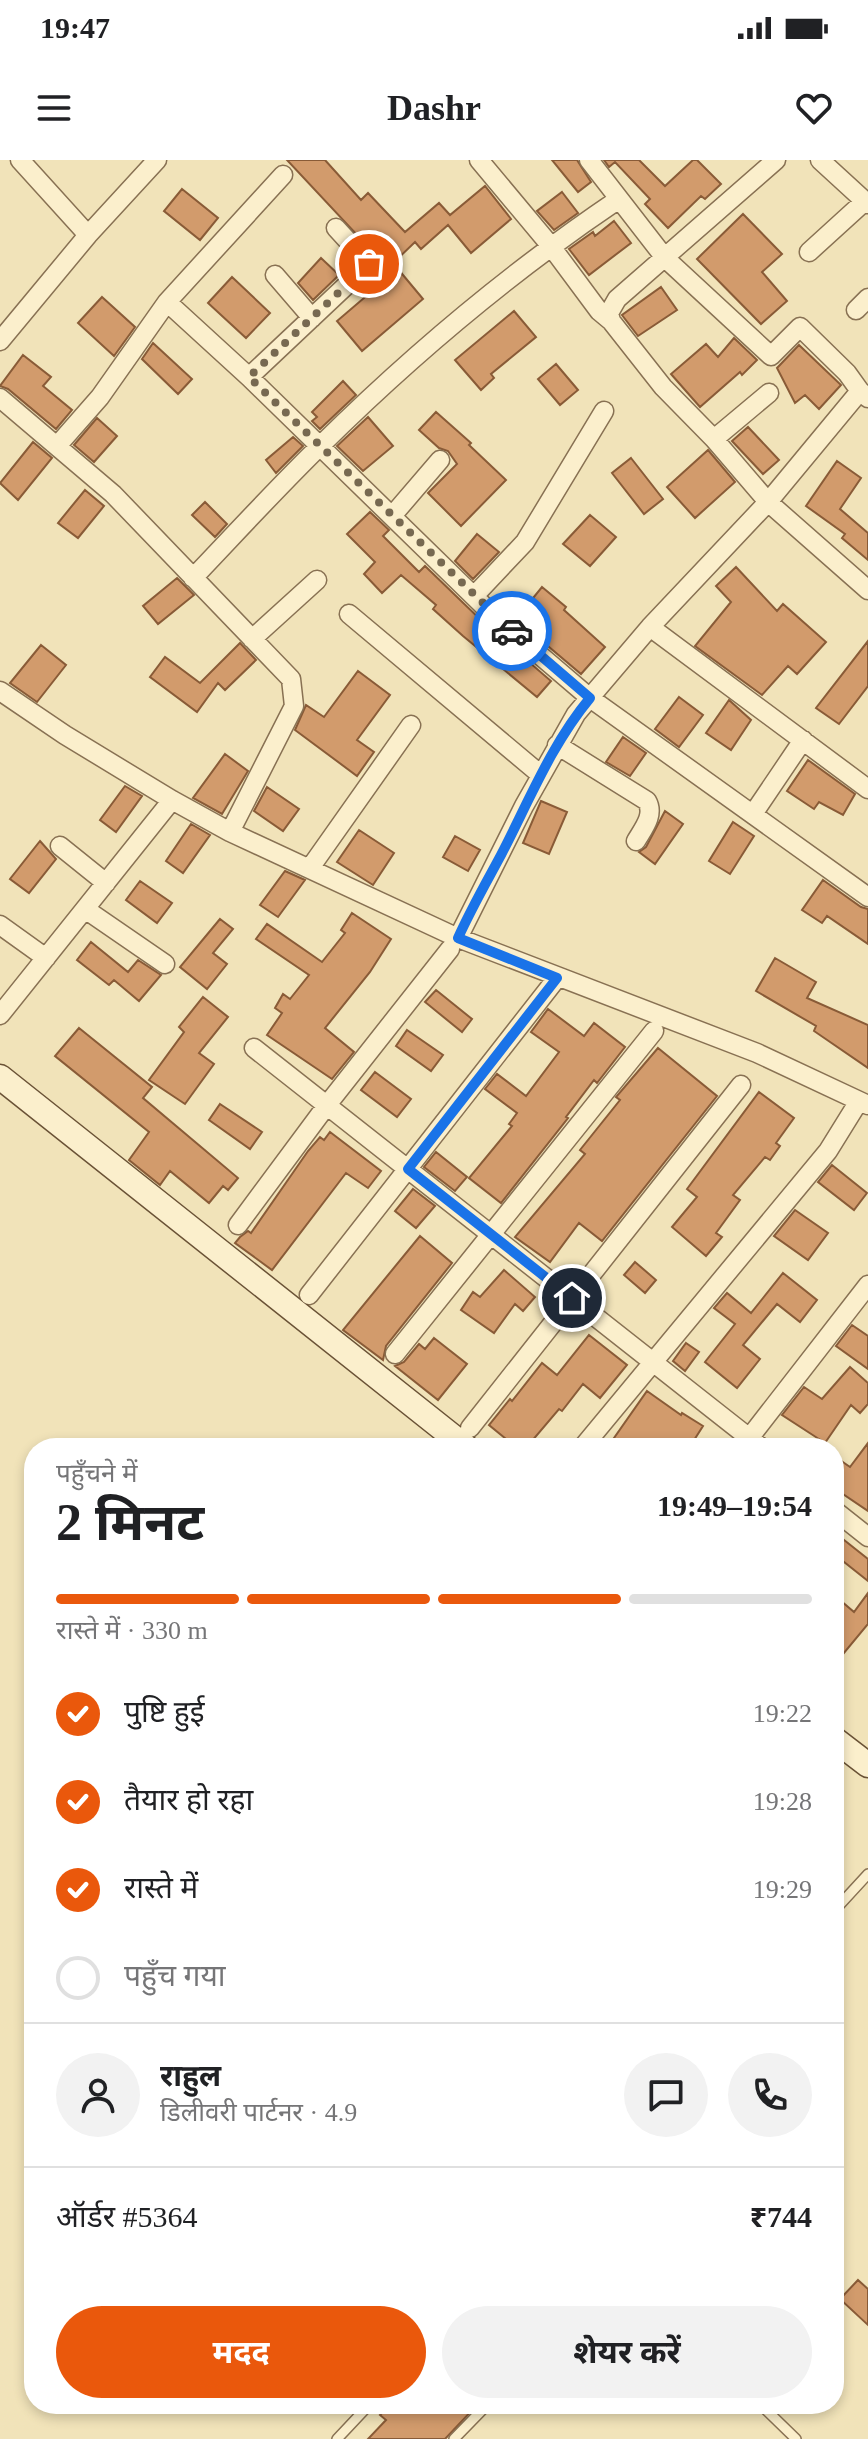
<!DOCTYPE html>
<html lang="hi">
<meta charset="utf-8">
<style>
:root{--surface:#fff;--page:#f2f2f2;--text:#202124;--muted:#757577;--line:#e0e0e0;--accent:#ea580c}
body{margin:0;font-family:"Times New Roman","Noto Sans Devanagari",serif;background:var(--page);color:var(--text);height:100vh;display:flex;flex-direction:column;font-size:30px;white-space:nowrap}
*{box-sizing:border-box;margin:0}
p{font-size:26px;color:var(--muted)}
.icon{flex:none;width:44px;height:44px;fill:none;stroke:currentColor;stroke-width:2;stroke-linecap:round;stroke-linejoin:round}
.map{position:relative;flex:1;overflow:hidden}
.panel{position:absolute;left:24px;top:1278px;width:820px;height:976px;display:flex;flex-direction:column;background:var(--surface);border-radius:32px;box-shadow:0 4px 12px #0003}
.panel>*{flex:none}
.pin{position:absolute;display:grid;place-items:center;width:68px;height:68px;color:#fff;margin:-34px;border:4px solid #fff;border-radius:50%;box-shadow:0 2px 8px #0007}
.courier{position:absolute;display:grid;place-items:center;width:80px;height:80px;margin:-40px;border:6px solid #1a73e8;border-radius:50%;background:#fff;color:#222;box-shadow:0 2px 10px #0007}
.overview em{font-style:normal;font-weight:700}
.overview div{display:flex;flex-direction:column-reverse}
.overview{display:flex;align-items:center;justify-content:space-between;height:136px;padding:0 32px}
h1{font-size:52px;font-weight:700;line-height:60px}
.bar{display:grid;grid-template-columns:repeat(4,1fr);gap:12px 8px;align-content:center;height:96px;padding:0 32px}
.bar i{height:10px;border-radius:6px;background:var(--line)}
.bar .current{background:var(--accent)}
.bar p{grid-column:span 4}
.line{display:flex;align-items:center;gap:20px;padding:0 32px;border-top:2px solid var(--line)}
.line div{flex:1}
.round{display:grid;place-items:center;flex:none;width:84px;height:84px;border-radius:42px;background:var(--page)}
ol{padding:0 32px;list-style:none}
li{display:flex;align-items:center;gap:24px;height:88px}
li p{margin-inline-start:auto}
li .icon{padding:8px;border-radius:50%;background:var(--accent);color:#fff;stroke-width:4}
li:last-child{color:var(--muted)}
li i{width:44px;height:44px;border:4px solid var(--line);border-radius:50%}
.cta{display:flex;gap:16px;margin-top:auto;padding:16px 32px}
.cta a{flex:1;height:92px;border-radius:48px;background:var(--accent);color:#fff;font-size:32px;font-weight:700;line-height:92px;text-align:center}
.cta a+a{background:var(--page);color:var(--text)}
.status{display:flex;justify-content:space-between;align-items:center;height:56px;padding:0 40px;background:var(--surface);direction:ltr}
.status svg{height:22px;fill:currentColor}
header{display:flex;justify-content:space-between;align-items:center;height:104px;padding:0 32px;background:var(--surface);font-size:36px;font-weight:700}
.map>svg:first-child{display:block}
.building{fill:#d29b6c;stroke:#895b37;stroke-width:2}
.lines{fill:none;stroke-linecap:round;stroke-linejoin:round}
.lane-casing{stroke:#887153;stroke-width:12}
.street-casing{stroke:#887153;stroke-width:21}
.secondary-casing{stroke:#6a5236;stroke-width:27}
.lane{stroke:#fbefcc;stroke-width:9}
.street{stroke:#fbefcc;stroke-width:18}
.secondary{stroke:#fbefcc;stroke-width:24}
.done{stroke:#776951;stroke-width:8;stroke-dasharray:0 14.4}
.route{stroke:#1a73e8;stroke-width:10}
</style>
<div class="status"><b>19:47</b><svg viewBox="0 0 49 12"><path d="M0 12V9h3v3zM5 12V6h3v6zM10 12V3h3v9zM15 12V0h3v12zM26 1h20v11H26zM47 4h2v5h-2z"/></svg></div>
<header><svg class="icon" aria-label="menu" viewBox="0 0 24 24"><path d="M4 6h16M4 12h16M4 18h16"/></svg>Dashr<svg class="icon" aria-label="heart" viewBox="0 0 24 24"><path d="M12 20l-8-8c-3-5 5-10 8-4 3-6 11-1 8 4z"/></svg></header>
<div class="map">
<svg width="868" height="2279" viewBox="0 0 868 2279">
<rect width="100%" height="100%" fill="#f1e3b9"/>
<path class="building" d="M287,0h38l36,40 7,-7 37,39 34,-29 11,12 35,-29 26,33 -40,34 -23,-28 -27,24 -6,-7 -27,26z
M552,0h25l14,22 -13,10z
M604,0h35l26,26 28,-26h4l24,24 -16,15 -4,-3 -33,32 -23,-24 5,-5 -35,-37 -6,5z
M182,29l36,29 -18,22 -36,-29z
M562,32l16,21 -24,17 -17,-19z
M743,54l39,40 -20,18 25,29 -26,23 -64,-65z
M614,61l17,22 -42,32 -20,-26 24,-17 2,4z
M321,98l18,17 -26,25 -15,-17z
M398,109l25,30 -61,52 -25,-30z
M232,117l38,36 -24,25 -38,-35z
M661,127l16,23 -39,26 -16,-21z
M102,137l33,30 -21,29 -36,-33z
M514,151l22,26 -45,37 3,4 -13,12 -26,-30z
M734,178l23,22 -15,15 -2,-3 -40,35 -29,-33 35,-30 12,13z
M153,183l39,36 -14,15 -36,-35z
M799,185l42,40 -22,24 -14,-14 -10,8 -18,-35z
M23,195l28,22 -8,9 29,24 -16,19 -48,-40 -8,-3z
M556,204l22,26 -18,15 -22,-26z
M343,221l13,14 -36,34 -8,-8 5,-4 -5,-5z
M436,252l35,31 -2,2 37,35 -45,46 -33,-33 29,-29 -9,-13 -9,-3 -20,-18z
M368,257l25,29 -30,25 -26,-25z
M97,258l20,18 -23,26 -20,-17z
M748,267l31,33 -16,14 -31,-33z
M293,277l10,9 -27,27 -10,-13z
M33,282l19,16 -34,42 -18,-17z
M708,290l27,32 -40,36 -28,-31z
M631,298l32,41 -19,15 -32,-41z
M837,301l24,17 -21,31 28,24v27l-26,-22 3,-4 -39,-28z
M85,330l19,16 -26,32 -20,-15z
M205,342l22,22 -12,13 -23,-22z
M370,352l19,18 -6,6 36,36 6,-6 61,59 65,56 -14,16 -74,-61 -30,-27 3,-4 -35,-30 -19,18 -18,-19 11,-12 -28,-28z
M590,355l26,22 -26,29 -27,-22z
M477,374l22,18 -26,27 -18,-18z
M736,407l41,44 6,-7 43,38 -29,32 -9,-8 -26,29 -67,-49 36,-44 -15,-16z
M177,418l17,17 -36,29 -15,-18z
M542,427l24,20 -2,3 41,37 -24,27 -65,-55z
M868,481v45l-29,38 -23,-16z
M240,483l16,17 -31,30 -7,-7 -21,29 -47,-35 15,-20 35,26z
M41,485l25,20 -29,37 -27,-19z
M358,511l32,24 -33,45 17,12 -17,24 -62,-46 11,-25 18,12z
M679,537l24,18 -24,32 -24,-18z
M729,540l22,20 -20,30 -25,-17z
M623,577l23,16 -16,23 -24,-14z
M225,594l23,17 -26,43 -29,-16z
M808,600l47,34 -12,21 -24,-13 -5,7 -27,-18z
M125,626l17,10 -26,36 -16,-12z
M267,627l32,22 -16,22 -29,-20z
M541,641l26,11 -18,42 -26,-11z
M665,651l18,13 -28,40 -16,-12 7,-5z
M733,662l21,14 -24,38 -21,-13z
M191,664l19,11 -27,38 -17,-12z
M359,670l35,23 -21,32 -36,-23z
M455,676l25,14 -12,21 -25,-14z
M40,681l16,18 -27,34 -19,-14z
M285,711l20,9 -27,37 -18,-12z
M823,720l38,27 7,2v35l-41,-28 -5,7 -20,-13z
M140,721l32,22 -15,20 -31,-23z
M352,753l39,26 -21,33 -45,56 29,24 -22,27 -65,-44 15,-22 -7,-5 8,-14 7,5 19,-24 -53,-36 11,-15 55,38 23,-29 -4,-3z
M220,759l13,10 -20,24 14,11 -20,25 -27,-22z
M91,782l37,30 10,-12 23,15 -22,26 -25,-21 -5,5 -32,-25z
M775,798l41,24 -9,16 61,27v43l-54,-37 2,-5 -60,-35z
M436,830l36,29 -10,13 -37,-30z
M203,837l25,20 -29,36 15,11 -29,40 -36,-24 35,-48 -5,-5z
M548,849l36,27 10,-13 31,24 -28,36 -3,-3 -28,37 2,1 -67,85 -32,-25 43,-52 -3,-2 8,-11 -32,-24 12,-15 29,22 33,-44 -28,-20z
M79,868l73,59 -9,11 95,80 -10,12 -5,-4 -14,17 -39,-32 -10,14 -31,-25 20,-28 -94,-76z
M407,870l36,25 -12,16 -35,-25z
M658,888l59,48 -115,145 -23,-18 -29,39 -35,-25 70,-83 -5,-4 40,-50 -4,-3z
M375,912l36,27 -14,18 -36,-27z
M759,932l35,26 -18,25 4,3 -10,14 -5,-3 -32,38 7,5 -24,33 6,4 -16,19 -34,-29 25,-30 -10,-8z
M220,944l42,28 -12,17 -41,-29z
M330,972l51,39 -13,17 -22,-15 -74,97 -37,-27 5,-6 8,-6 3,2 57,-82 12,-14 4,3z
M436,992l31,25 -12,14 -31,-24z
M832,1005l35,28 -13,17 -36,-28z
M413,1029l22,17 -19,22 -21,-17z
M795,1050l33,23 -20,27 -34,-24z
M420,1076l32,27 -66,83 -3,14 -40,-30z
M635,1102l21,18 -11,13 -21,-18z
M504,1110l31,27 -12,14 -8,-7 -21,29 -33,-23 12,-18 7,5z
M783,1113l34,27 -17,22 -23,-18 -34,41 17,14 -23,29 -32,-26 30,-38 -21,-16 13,-15 24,20z
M852,1165l16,11v33l-32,-23z
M589,1175l38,30 -27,33 -17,-14 -21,27 -3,-2 -33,39h-9l-28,-23 21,-26 2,2 30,-38 15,12z
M434,1178l33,26 -29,36 -43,-34 9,-4 15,-18 6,5z
M686,1183l13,9 -14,19 -12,-10z
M850,1207l18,16v21l-8,9 -9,-8 -26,38 -43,-28 22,-28 18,12z
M647,1231l34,24 1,-2 21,13 -14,22h-82z
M868,1283v68l-34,-23v-32l16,11z
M834,1372l34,27v22l-34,-27z
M868,1433v31l-34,41v-70l20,17z
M858,2120l10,9v36l-28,-26z
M391,2244h87l-33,35h-77l18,-19 -6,-5z"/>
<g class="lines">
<g class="lane-casing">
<path id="lane" d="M834,1751l34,-37
M760,2244l36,35
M337,2279l33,-35
M454,2279l34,-35"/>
</g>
<g class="street-casing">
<path id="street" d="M20,0l68,75
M479,0l71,85 49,66 12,10
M589,0l76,98 106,98 29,-29 47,46 13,18 8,7
M776,0l-159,139 -8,14 2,8 52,66 51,52 54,63 100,88
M820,0l48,44
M809,92l56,-51
M275,115l37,43
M167,142l82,75 245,239 96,82 278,199
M856,150l12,-12
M0,181l88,-106 69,-75
M249,217l120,-113 -33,-36
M0,238l113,96 178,185 3,27 -64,126
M714,279l55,-46
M57,286l43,-49 67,-95 116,-127
M392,356l48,-56
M193,418c42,-44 83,-89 127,-132 92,-91 192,-175 299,-247
M474,436l51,-54 79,-131
M349,454l192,161
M650,467l218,162
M252,479l65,-59
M0,531l65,44 107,65 58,32 228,106 299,115 111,52
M557,585l90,56c8,14 -4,28 -11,40
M753,654l50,-74
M60,686l46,37
M310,708l101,-143
M85,749l80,55
M0,765l46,33
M458,778l66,-132 52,-92 74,-87 118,-125 92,-111
M0,855l172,-215
M254,888l508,400
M238,1065l89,-120 123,-156
M309,1135l248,-317
M395,1194l259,-323
M470,1268l271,-343
M750,1277l118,-152
M582,1288l246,-297 31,-50
M834,1350l34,27"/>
</g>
<g class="secondary-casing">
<path id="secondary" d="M0,917l467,371
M834,1579l34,26"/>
</g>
<use href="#lane" class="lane"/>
<use href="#street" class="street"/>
<use href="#secondary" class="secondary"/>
</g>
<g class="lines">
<path class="done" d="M369,104l-120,113 263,254"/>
<path class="route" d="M512,471l78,67c-39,47 -61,103 -89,157 -15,28 -30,54 -43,83l99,40 -149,191 164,129"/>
</g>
</svg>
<div class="pin" style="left:369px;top:104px;background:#ea580c"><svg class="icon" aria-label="bag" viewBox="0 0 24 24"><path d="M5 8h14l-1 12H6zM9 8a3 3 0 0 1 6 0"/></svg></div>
<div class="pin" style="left:572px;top:1138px;background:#1f2937"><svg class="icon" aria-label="home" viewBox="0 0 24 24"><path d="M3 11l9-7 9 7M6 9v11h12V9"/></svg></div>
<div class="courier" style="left:512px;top:471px"><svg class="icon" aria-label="car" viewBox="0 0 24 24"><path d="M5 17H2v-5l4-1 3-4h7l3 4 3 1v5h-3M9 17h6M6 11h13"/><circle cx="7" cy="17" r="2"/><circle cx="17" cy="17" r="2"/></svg></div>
<section class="panel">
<div class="overview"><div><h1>2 मिनट</h1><p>पहुँचने में</p></div><em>19:49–19:54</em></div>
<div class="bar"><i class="current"></i><i class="current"></i><i class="current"></i><i></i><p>रास्ते में · 330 m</p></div>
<ol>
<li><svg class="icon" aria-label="check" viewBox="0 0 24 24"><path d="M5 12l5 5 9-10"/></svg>पुष्टि हुई<p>19:22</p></li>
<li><svg class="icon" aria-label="check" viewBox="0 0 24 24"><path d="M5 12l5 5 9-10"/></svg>तैयार हो रहा<p>19:28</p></li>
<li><svg class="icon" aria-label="check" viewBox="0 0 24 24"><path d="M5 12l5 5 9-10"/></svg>रास्ते में<p>19:29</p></li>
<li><i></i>पहुँच गया</li>
</ol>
<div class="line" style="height:144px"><a class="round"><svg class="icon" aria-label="person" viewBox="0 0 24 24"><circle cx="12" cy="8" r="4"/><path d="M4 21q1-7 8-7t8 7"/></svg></a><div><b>राहुल</b><p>डिलीवरी पार्टनर · 4.9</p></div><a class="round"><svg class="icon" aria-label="chat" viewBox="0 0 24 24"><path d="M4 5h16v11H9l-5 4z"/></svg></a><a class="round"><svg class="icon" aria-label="phone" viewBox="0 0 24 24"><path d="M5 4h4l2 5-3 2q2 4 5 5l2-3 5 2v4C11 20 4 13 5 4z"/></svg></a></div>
<div class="line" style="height:104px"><div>ऑर्डर #5364</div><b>₹744</b></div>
<div class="cta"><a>मदद</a><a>शेयर करें</a></div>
</section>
</div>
